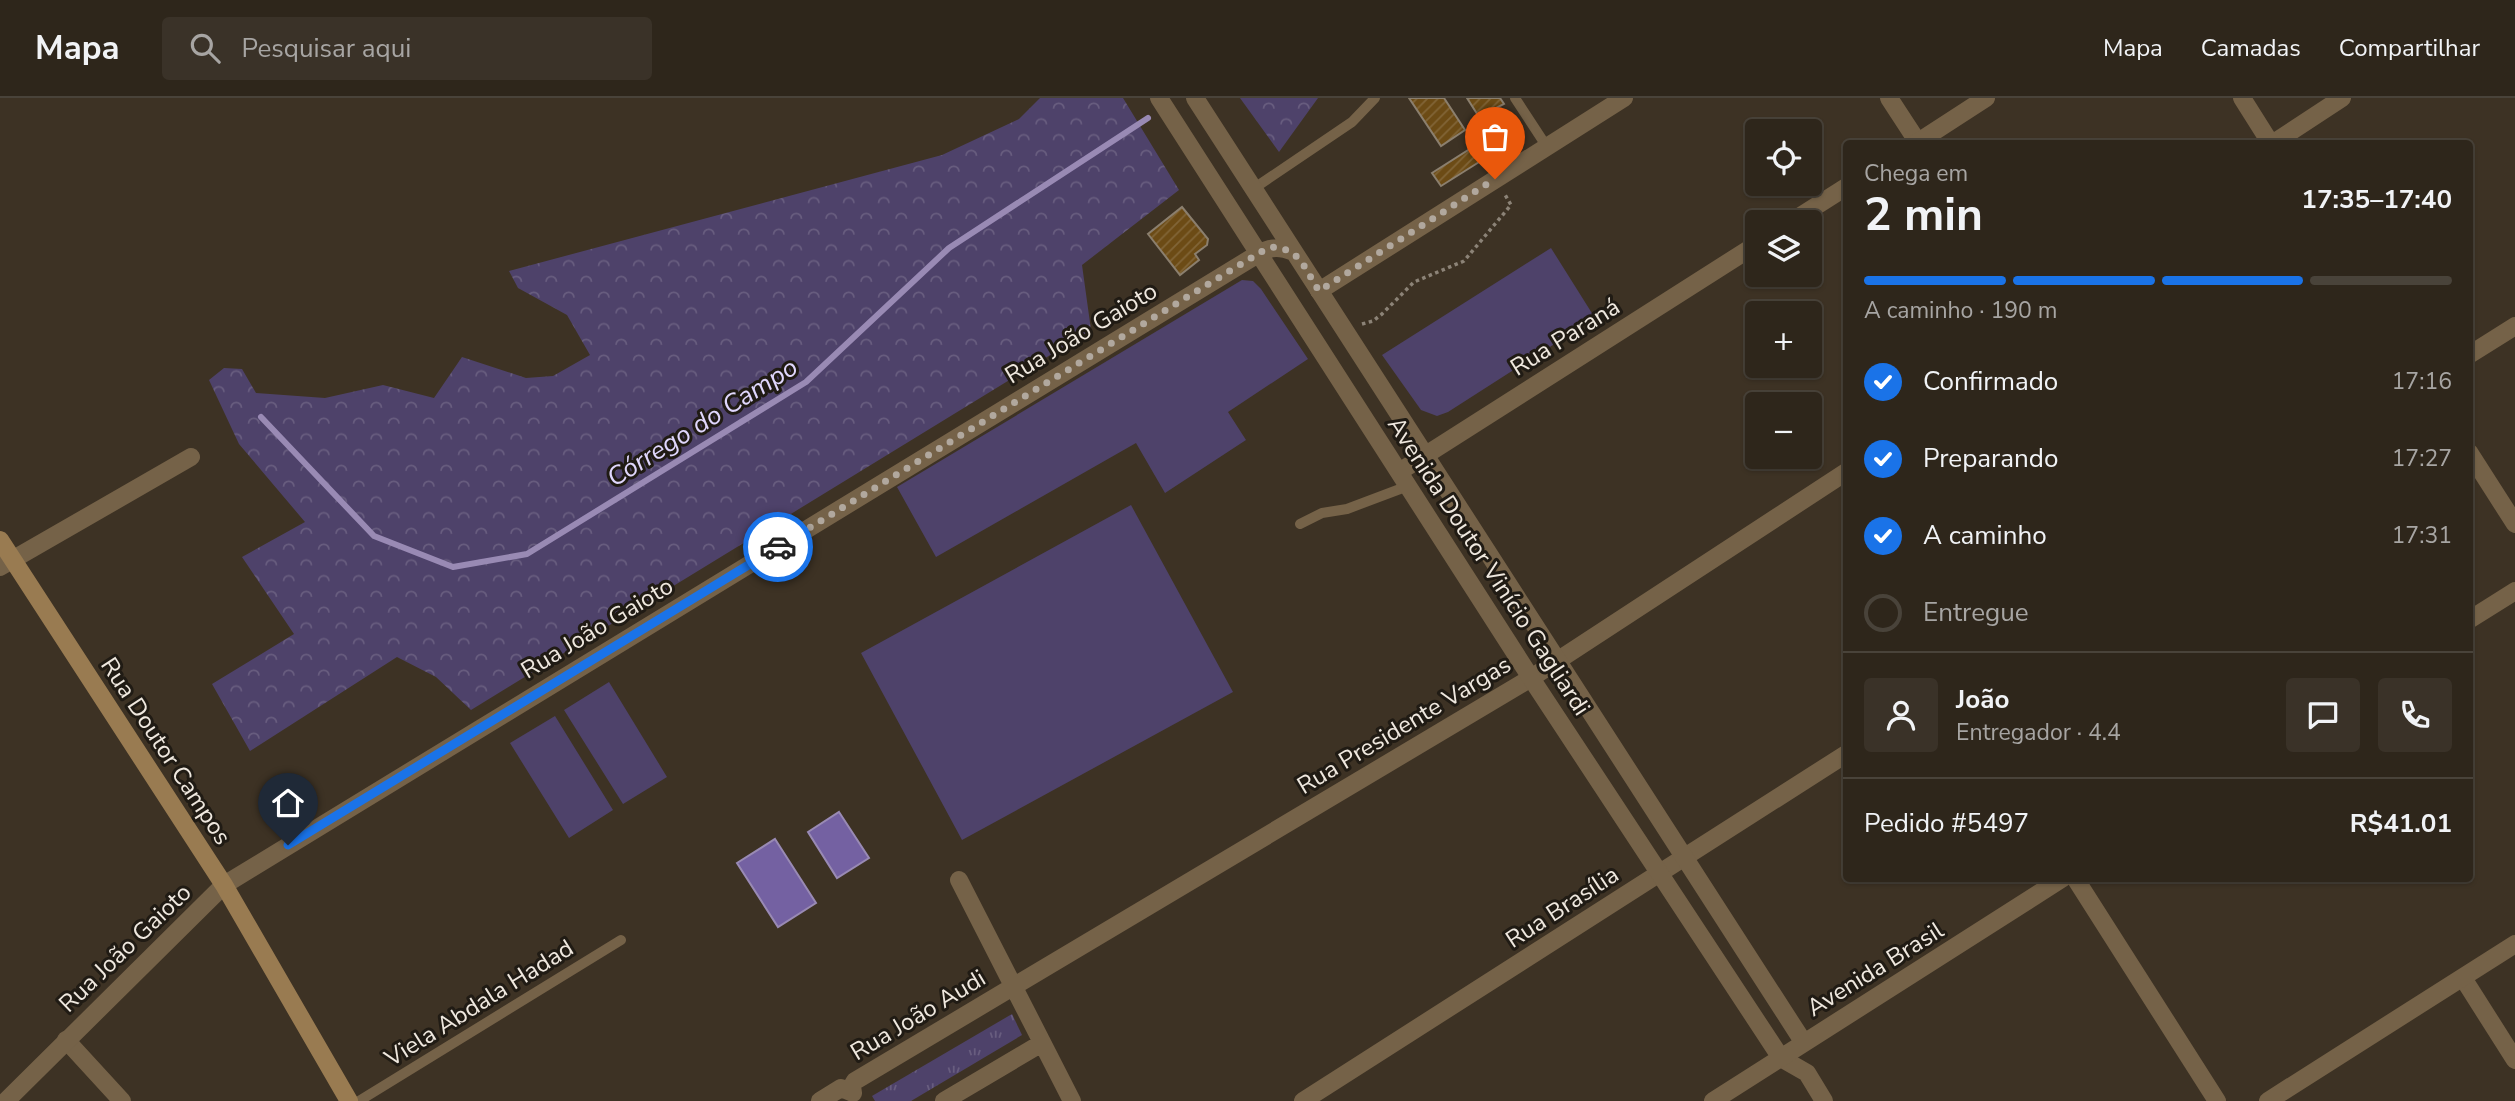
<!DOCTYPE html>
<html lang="pt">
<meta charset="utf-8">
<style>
:root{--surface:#2e261b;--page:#3a3228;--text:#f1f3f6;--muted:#a7a5a3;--line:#49433a;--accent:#1a73e8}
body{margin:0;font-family:"Nunito Sans",sans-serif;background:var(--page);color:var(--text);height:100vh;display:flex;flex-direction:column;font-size:26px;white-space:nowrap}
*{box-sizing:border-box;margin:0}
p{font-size:23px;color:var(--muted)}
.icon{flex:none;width:38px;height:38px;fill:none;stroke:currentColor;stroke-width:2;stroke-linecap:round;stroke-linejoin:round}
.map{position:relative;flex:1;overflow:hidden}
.side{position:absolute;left:1843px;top:42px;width:630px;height:742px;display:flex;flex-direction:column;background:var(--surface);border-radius:7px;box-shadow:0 2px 5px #0004,0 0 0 2px var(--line)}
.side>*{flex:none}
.tools{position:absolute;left:1745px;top:21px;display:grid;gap:14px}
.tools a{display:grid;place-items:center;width:77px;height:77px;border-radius:7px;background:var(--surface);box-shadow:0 2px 5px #0004,0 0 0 2px var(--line);font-size:35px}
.pin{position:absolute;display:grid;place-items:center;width:60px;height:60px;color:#fff;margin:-72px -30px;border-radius:50% 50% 50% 0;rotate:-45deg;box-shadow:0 0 7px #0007}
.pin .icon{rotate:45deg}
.courier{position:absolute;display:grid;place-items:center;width:70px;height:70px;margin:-35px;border:5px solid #1a73e8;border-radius:50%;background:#fff;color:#222;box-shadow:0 2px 9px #0007}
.head em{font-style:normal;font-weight:700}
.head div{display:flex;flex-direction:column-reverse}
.head{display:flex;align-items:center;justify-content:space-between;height:119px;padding:0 21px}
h1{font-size:46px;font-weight:700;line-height:52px}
.bar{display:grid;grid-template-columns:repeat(4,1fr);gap:10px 7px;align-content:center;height:84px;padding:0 21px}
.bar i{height:9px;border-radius:5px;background:var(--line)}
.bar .current{background:var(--accent)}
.bar p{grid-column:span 4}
.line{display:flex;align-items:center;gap:18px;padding:0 21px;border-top:2px solid var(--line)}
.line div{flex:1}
.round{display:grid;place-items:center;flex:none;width:74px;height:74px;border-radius:7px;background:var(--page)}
ol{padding:0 21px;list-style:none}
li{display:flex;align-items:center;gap:21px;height:77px}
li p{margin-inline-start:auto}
li .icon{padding:7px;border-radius:50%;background:var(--accent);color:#fff;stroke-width:4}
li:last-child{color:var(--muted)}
li i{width:38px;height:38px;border:4px solid var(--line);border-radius:50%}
header{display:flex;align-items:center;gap:42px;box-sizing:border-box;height:98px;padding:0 35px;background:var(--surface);border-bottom:2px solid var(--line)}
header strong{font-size:33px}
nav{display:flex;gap:38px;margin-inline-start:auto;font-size:24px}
.search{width:490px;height:63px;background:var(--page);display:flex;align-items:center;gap:18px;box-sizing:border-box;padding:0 24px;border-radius:7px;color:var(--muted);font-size:26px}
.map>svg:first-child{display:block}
.grass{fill:#4e426a}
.forest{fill:url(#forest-crowns)}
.park{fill:url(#park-tufts)}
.water{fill:#7461a2;stroke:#998ab4;stroke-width:2}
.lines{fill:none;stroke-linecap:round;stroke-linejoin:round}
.stream{stroke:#998ab4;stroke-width:6}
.building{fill:url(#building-hatch);stroke:#8b7f6e;stroke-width:2}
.path{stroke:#8c8377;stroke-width:3.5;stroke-dasharray:3.5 3.5;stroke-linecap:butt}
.service{stroke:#756248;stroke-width:10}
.minor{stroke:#756248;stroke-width:18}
.tertiary{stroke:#756248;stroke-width:18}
.secondary{stroke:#997b51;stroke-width:18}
.done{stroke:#b1a89e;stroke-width:7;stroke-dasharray:0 12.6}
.route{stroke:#1a73e8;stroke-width:9}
.labels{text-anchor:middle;stroke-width:6;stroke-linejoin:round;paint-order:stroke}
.street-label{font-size:24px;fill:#efe8df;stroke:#201b14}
.water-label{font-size:26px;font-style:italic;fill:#e0d7fd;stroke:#201b14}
</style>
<header>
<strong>Mapa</strong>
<div class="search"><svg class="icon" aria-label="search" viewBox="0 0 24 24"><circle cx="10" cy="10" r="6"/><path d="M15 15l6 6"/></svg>Pesquisar aqui</div>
<nav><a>Mapa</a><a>Camadas</a><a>Compartilhar</a></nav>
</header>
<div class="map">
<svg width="2515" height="1003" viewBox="0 0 2515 1003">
<defs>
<pattern id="forest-crowns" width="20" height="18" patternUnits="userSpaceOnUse" patternTransform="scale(1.75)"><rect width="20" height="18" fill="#4e426a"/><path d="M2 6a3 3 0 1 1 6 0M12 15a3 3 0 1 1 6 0" fill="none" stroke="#685d7f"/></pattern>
<pattern id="park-tufts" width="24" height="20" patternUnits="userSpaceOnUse" patternTransform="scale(1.75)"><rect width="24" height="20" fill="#4e426a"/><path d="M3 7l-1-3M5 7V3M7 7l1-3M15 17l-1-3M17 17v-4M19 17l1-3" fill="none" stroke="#685d7f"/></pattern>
<pattern id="building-hatch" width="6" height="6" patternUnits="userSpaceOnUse" patternTransform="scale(1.75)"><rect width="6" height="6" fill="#6c4b15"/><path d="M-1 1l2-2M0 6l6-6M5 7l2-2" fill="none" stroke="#816537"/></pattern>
</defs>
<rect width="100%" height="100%" fill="#3d3224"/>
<path class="grass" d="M1551,150l44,70 -147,94 -11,4 -16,-6 -39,-55z
M1242,182l11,1 8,8 47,70 -80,53 18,28 -81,53 -29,-50 -200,114 -39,-70z
M1131,407l102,187 -271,148 -101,-187z
M609,584l58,95 -44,27 -59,-94z
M555,618l58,94 -44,28 -59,-95z"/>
<path class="forest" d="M1040,0h83l56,92 -97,75 9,65 -620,380 -35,-33 -39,-20 -147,94 -38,-67 82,-50 -52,-77 63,-35 -66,-78 -30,-64 15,-12 18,1 14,24 69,5 58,-13 51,13 28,-41 64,21 27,-2 37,-21 -23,-40 -49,-27 -9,-17 433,-116 77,-36z
M1240,0h78l-39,54z"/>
<path class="park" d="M1012,916l10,21 -111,66h-36l-3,-5z"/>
<path class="water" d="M839,714l30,46 -32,20 -29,-46z
M775,741l41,64 -38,24 -41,-64z"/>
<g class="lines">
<path class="stream" d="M261,319l113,119 79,31 74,-13 279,-172 143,-134 199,-130"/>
</g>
<path class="building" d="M1409,0h35l21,32 -24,16z
M1467,0h33l4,6 -25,13z
M1514,23l8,14 -81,51 -9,-13z
M1182,109l26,32 -1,6 -12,9 4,6 -19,15 -32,-41z"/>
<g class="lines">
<path class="path" d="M1362,226l11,-3 9,-7 32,-32 50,-21 47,-56 -7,-12"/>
<path class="service" d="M1515,0l32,49
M1253,91l99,-67 23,-24
M1300,426l22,-11 25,-4 61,-23
M359,1003l262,-161"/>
<path class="minor" d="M1889,0l30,46
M2272,46l70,-46
M1319,193l305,-193
M2469,257l46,-29
M0,469l191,-110
M2075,780l142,223
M959,782l113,221
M2463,880l52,82
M66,942l56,61
M1781,960l26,15 17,28
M853,995l-1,-7 3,-5 676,-403 315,-206
M820,1003l21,-13 12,5
M944,1003l98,-58
M1303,1003l543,-347"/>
<path class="tertiary" d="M1159,0l372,580 250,380
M1195,0l609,945
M2242,0l29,46
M1915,46l71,-46
M1791,124l55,-35
M2469,354l46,72
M1399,374l358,-228
M2469,522l46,-29
M6,1003l218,-216 1034,-631c14,-8 22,-7 36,-2
M1713,1003l350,-223
M2268,1003l247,-157"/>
<path class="secondary" d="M0,442l224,345 125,216"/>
</g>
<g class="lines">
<path class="done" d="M778,449l491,-300c31,0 35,21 50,44l176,-112"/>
<path class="route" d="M288,747l490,-298"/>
</g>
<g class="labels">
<g class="street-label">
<text transform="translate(1081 235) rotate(-31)" y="8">Rua João Gaioto</text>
<text transform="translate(1565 239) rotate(-32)" y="8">Rua Paraná</text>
<text transform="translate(1489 468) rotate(57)" y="8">Avenida Doutor Vinício Gagliardi</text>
<text transform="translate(597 530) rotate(-31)" y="8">Rua João Gaioto</text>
<text transform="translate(1404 627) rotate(-31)" y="8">Rua Presidente Vargas</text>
<text transform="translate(166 653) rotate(57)" y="8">Rua Doutor Campos</text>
<text transform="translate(1562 809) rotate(-33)" y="8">Rua Brasília</text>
<text transform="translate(125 850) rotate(-44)" y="8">Rua João Gaioto</text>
<text transform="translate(1875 871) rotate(-32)" y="8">Avenida Brasil</text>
<text transform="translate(479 905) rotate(-32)" y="8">Viela Abdala Hadad</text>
<text transform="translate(918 917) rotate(-31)" y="8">Rua João Audi</text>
</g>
<g class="water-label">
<text transform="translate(702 324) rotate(-32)" y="9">Córrego do Campo</text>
</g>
</g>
</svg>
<div class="tools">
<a><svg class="icon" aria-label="locate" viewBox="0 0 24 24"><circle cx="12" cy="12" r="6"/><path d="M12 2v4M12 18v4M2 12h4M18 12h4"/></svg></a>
<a><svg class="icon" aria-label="layers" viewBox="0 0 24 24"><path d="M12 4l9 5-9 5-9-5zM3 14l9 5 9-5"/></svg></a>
<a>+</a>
<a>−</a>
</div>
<div class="pin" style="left:1495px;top:81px;background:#ea580c"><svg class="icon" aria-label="bag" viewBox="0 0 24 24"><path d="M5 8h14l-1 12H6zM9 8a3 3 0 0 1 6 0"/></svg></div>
<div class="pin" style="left:288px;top:747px;background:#1f2937"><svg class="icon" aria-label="home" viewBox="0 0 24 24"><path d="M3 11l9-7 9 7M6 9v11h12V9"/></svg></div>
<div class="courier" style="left:778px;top:449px"><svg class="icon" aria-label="car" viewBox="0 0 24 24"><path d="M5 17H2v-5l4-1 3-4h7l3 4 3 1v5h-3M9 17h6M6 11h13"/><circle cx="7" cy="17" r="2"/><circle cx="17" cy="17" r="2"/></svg></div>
<section class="side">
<div class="head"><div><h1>2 min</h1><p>Chega em</p></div><em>17:35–17:40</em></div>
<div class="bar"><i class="current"></i><i class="current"></i><i class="current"></i><i></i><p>A caminho · 190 m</p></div>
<ol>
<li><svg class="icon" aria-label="check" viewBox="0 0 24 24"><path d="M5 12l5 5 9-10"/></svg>Confirmado<p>17:16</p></li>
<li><svg class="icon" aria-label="check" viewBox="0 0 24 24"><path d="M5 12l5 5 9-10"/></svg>Preparando<p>17:27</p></li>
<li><svg class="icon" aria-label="check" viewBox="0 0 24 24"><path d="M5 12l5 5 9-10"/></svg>A caminho<p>17:31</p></li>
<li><i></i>Entregue</li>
</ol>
<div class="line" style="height:126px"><a class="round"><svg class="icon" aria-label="person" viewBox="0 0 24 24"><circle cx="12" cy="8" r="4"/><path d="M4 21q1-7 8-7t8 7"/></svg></a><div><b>João</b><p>Entregador · 4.4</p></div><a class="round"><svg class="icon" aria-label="chat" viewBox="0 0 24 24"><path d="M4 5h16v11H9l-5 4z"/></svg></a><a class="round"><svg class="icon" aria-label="phone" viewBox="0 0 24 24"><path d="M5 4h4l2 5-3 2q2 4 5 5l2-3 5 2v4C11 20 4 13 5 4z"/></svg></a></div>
<div class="line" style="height:91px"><div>Pedido #5497</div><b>R$41.01</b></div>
</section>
</div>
